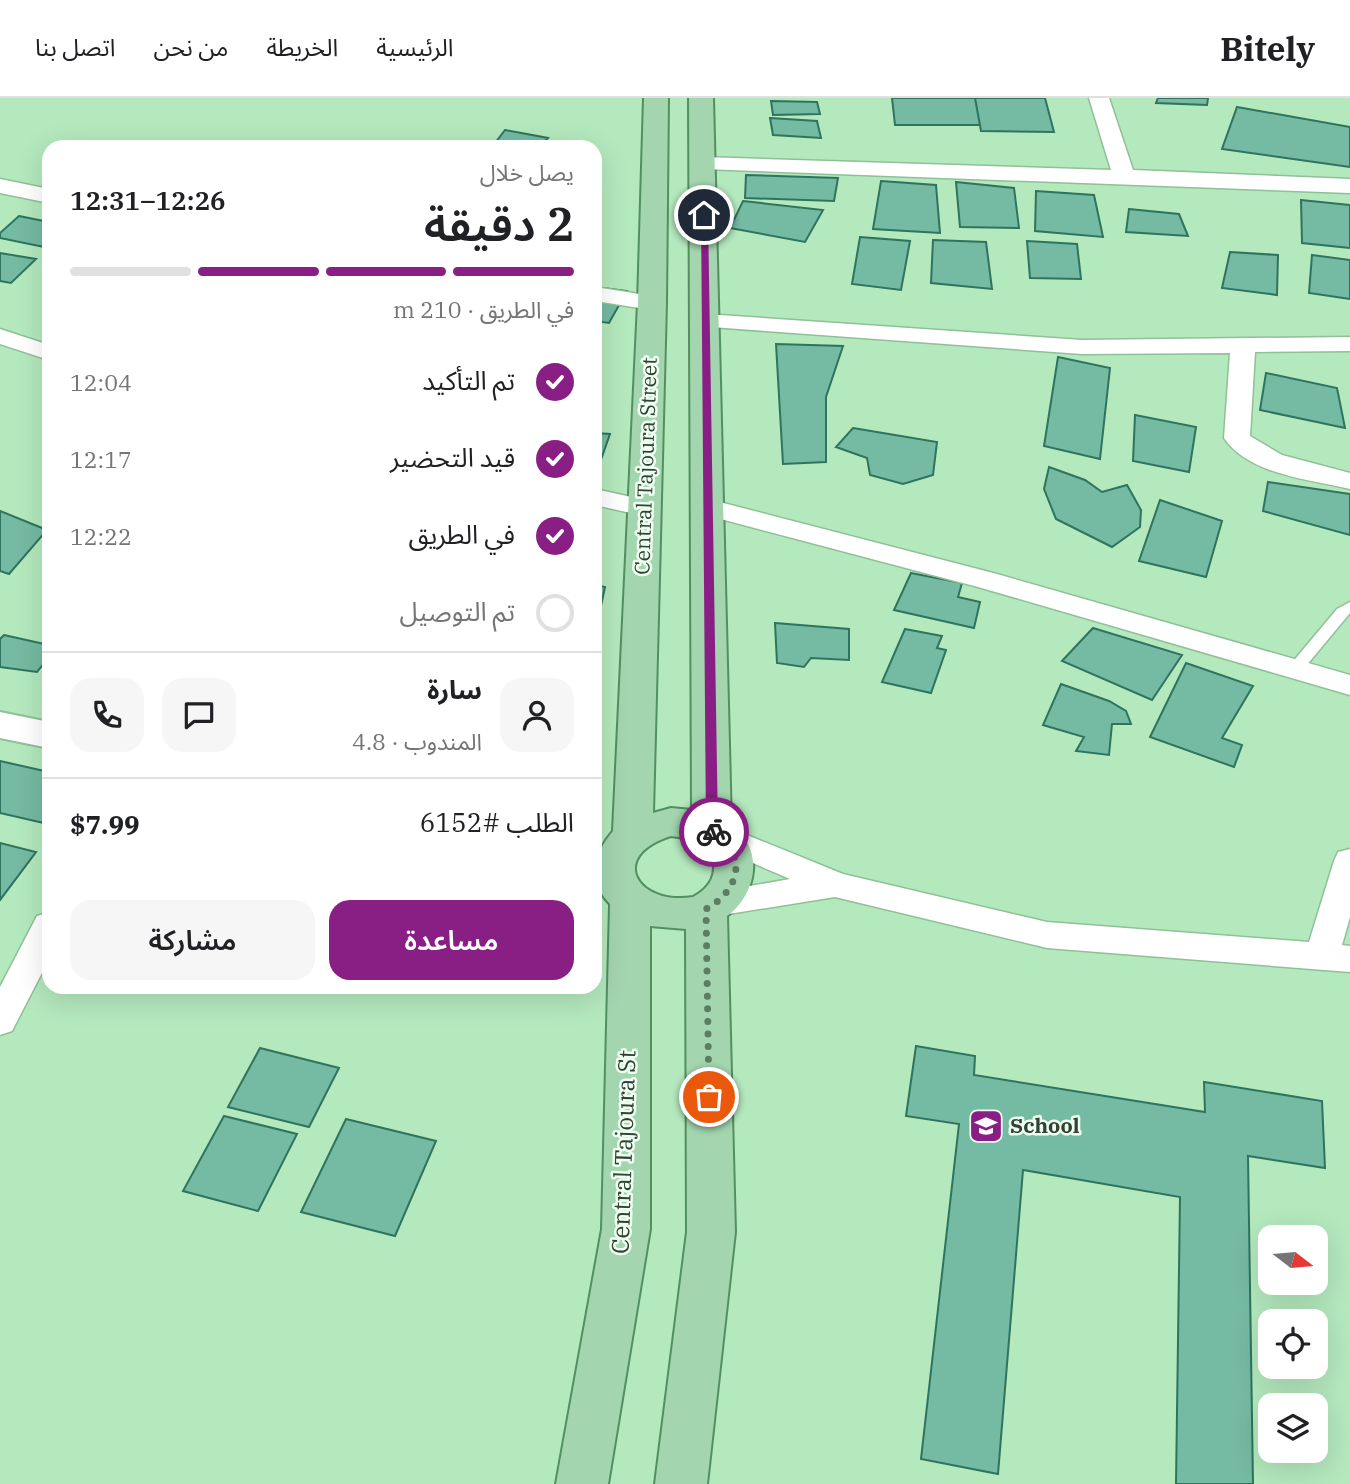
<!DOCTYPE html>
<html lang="ar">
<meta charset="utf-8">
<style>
:root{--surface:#fff;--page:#f6f6f6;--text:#202124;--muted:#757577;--line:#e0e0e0;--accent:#891f85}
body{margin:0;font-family:"IBM Plex Serif","Noto Sans Arabic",serif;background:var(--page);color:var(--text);direction:rtl;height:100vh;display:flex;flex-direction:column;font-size:26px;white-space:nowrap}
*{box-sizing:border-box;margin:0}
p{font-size:23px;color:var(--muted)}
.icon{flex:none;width:38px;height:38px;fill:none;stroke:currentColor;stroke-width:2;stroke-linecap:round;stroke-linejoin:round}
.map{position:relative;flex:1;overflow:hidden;direction:ltr}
.side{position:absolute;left:42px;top:42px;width:560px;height:854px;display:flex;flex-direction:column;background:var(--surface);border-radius:21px;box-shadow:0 7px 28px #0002;direction:rtl}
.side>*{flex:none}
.needle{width:46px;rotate:106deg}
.controls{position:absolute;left:1258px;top:1127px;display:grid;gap:14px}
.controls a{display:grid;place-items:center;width:70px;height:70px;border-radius:14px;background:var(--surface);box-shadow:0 7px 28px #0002;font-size:35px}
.pin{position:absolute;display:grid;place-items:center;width:60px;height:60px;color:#fff;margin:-30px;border:4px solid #fff;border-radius:50%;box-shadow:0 2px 7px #0007}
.courier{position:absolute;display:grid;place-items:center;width:70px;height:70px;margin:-35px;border:5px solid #891f85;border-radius:50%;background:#fff;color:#222;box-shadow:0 2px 9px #0007}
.head em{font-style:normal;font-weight:600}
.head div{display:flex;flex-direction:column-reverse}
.head{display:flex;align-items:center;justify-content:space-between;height:119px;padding:0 28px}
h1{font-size:46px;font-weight:600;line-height:52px}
.bar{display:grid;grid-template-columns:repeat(4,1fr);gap:10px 7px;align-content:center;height:84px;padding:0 28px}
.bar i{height:9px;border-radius:5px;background:var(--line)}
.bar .on{background:var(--accent)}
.bar p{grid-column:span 4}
.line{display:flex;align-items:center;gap:18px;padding:0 28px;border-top:2px solid var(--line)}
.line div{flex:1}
.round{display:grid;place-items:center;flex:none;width:74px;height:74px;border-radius:21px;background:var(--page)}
ol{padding:0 28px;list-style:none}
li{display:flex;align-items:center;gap:21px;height:77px}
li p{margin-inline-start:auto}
li .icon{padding:7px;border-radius:50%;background:var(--accent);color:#fff;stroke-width:4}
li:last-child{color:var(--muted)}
li i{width:38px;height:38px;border:4px solid var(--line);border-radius:50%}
.action{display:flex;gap:14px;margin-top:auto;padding:14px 28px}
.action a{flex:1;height:80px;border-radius:21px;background:var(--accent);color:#fff;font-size:28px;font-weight:600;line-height:80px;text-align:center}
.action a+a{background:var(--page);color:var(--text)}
header{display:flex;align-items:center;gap:42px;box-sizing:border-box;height:98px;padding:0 35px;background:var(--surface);border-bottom:2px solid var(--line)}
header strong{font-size:33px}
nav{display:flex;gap:38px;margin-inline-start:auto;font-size:24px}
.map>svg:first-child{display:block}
.building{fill:#75baa2;stroke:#2e745e;stroke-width:2}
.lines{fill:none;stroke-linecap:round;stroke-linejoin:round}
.service-casing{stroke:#8fc098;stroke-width:3}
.minor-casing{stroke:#8fc098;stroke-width:3}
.tertiary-casing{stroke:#8fc098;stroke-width:4}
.primary-casing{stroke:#529060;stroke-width:4}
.service{fill:#fff;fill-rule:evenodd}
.minor{fill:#fff;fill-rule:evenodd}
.tertiary{fill:#fff;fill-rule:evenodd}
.primary{fill:#a3d5af;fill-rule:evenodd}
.route{fill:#891f85}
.done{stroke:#5d7d63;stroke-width:7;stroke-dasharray:0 12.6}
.labels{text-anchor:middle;stroke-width:5;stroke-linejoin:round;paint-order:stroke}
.street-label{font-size:21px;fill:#2e4332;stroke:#effef1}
.poi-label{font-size:21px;font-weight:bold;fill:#2e4332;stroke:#effef1;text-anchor:start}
.near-street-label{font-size:24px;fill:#2e4332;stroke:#effef1}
</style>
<header>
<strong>Bitely</strong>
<nav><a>الرئيسية</a><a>الخريطة</a><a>من نحن</a><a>اتصل بنا</a></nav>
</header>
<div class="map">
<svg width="1350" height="1386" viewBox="0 0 1350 1386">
<rect width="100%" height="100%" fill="#b4e8bd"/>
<path class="building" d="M892,0h83l5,27h-85z
M975,0h70l9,34 -73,-1z
M1158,0h50l-1,7 -51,-2z
M771,3l46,1 3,12 -47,1z
M1237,9l113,20v40l-128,-18z
M770,20l47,3 4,17 -48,-3z
M505,32l43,8 -8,9h-48z
M746,77l92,3 -4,23 -89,-3z
M881,83l55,4 4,48 -67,-4z
M956,84l58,6 5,40 -59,-1z
M1036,93l58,4 9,42 -68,-6z
M1301,102l49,5v43l-48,-5z
M743,103l80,9 -18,32 -75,-14z
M1129,111l50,5 9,22 -62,-4z
M19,118l30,6v26l-49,-10v-5z
M860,139l50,4 -9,49 -49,-6z
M933,142l53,2 6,47 -61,-6z
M1027,143l50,3 4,35 -51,-1z
M1230,154l48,3 -1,40 -55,-7z
M0,155l36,6 -25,24 -11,-2z
M1312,157l38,5v39l-41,-6z
M595,189l32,4 -18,32 -14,-2z
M776,246l67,2 -17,51v65l-43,2z
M1058,259l52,11 -10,91 -56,-13z
M1266,275l71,15 8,40 -85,-18z
M1135,317l61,12 -7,45 -56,-11z
M853,330l84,14 -4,33 -30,9 -33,-9 -3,-17 -31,-11z
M595,335l15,1 -13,37h-2z
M1049,369l36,13 17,12 25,-7 14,25 -1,17 -28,20 -56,-28 -12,-30z
M1268,384l82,12v41l-87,-24z
M1160,402l62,21 -16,56 -67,-16z
M0,413l47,19 -38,44 -9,-3z
M911,475l51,10 -4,14 22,5 -6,26 -80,-18z
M595,487l10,2 -10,47z
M775,525l74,6v31l-38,-2 -7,9 -27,-4z
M1093,530l89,27 -30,45 -90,-39z
M905,531l37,7 -5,12 9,2 -15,43 -49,-11z
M4,537l45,10v12l-12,15 -37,-5v-28z
M1186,565l67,23 -31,52 20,7 -8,22 -84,-30z
M1061,586l48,17 17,10 5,13h-19l-3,31 -33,-4 8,-14 -41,-12z
M0,663l49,11 -1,52 -48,-11z
M0,745l36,9 -36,48z
M916,948l59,10 -1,19 231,37 -1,-30 118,19 3,67 -77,-12 5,328h-77l4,-287 -157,-27 -25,304 -77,-15 38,-335 -53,-8z
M260,950l79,20 -30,59 -81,-20z
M224,1018l73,18 -39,77 -75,-20z
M346,1021l90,22 -41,95 -94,-24z"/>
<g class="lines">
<g class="service-casing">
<path id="service" d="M1350,504v11l-49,59h-10l-2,-4 2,-4 46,-55z"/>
</g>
<g class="minor-casing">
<path id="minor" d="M1089,0h20l24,72 217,9v14l-647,-24 -8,-1 -3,-5 3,-5 8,-1 408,13z
M0,81l49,10v14l-49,-10z
M595,189l57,9 8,2 4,5 -4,5 -8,2 -57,-9z
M705,216l377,26 268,-3v14l-95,1 -5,84 32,19 68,18v16c-40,-10 -101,-14 -126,-51l6,-85 -148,1 -385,-28 -4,-5 4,-5z
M0,231l49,16v15l-49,-16z
M595,391l59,13 3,6 -3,6 -10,2 -49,-11z
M708,401l289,75 353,101v20l-372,-108 -280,-74 -3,-6 3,-6z
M720,726l123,50 204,48 262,20 25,-81 4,-9 12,-3v68l-8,28 8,1v26l-303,-24 -212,-51 -119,19 -12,-4 -5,-9 5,-9 86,-15 -81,-35 -5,-8 5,-8z
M49,814v47l-37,72 -12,4v-48l37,-71z"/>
</g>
<g class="tertiary-casing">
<path id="tertiary" d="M0,614l49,10v26l-49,-10z"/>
</g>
<g class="primary-casing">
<path id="primary" d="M644,0h24l-2,205 -13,510 18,-5 21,2 -3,-712h24l18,727c34,23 26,69 -4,91l8,316 -28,252h-52l32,-252 -1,-303 -36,-3v303l-42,255h-52l46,-255 8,-325c-23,-23 -16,-51 3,-73l25,-528zM671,738l22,3 20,16c4,20 -2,32 -20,42 -56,9 -86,-41 -22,-61z"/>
</g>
<use href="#service" class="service"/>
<use href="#minor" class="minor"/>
<use href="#tertiary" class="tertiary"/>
<use href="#primary" class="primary"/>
</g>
<path class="route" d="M701,116l7,1 10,614 2,3 -6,5 -8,-6z"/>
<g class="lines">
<path class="done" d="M709,999l-3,-188c33,-18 43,-54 8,-77"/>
</g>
<defs>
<g id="school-square" transform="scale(1.75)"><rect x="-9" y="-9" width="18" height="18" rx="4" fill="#891f85" stroke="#effef1"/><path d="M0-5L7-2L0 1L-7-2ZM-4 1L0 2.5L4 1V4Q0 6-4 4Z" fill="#fff"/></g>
</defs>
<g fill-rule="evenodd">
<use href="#school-square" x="986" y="1028"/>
</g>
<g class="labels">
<g class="street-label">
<text transform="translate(646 368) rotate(-88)" y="7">Central Tajoura Street</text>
</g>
<g class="poi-label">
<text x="1010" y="1035">School</text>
</g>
<g class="near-street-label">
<text transform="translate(624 1054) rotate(-88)" y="8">Central Tajoura St</text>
</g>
</g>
</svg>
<div class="controls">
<a><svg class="needle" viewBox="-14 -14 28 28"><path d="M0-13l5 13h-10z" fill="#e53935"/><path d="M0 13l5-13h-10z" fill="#757577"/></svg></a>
<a><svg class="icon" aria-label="locate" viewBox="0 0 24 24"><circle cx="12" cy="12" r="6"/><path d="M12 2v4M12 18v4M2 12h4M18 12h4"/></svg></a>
<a><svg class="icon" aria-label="layers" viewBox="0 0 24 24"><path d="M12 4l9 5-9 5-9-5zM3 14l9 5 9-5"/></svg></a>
</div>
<div class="pin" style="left:709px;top:999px;background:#ea580c"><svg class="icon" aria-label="bag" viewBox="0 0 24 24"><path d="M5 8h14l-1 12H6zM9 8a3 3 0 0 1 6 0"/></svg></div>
<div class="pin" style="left:704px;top:117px;background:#1f2937"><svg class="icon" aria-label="home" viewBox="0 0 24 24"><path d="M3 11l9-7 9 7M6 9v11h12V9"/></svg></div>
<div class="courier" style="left:714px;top:734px"><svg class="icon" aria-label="bike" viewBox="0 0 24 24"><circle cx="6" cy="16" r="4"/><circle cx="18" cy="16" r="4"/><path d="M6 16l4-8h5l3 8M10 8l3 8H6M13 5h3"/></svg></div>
<section class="side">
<div class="head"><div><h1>2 دقيقة</h1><p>يصل خلال</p></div><em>12:26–12:31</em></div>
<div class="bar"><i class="on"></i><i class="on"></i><i class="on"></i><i></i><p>في الطريق · 210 m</p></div>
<ol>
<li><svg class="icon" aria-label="check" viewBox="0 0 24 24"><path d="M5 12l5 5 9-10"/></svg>تم التأكيد<p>12:04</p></li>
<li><svg class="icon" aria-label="check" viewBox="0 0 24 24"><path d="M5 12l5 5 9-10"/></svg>قيد التحضير<p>12:17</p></li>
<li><svg class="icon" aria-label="check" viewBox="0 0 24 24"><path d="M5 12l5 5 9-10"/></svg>في الطريق<p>12:22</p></li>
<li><i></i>تم التوصيل</li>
</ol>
<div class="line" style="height:126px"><a class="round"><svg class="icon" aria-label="person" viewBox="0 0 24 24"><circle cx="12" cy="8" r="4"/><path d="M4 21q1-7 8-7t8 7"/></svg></a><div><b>سارة</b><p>المندوب · 4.8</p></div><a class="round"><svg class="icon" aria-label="chat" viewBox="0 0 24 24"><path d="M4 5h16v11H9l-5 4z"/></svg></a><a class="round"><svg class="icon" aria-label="phone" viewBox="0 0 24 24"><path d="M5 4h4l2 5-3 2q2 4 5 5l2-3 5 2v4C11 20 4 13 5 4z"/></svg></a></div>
<div class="line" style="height:91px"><div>الطلب #6152</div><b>$7.99</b></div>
<div class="action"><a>مساعدة</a><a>مشاركة</a></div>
</section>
</div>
